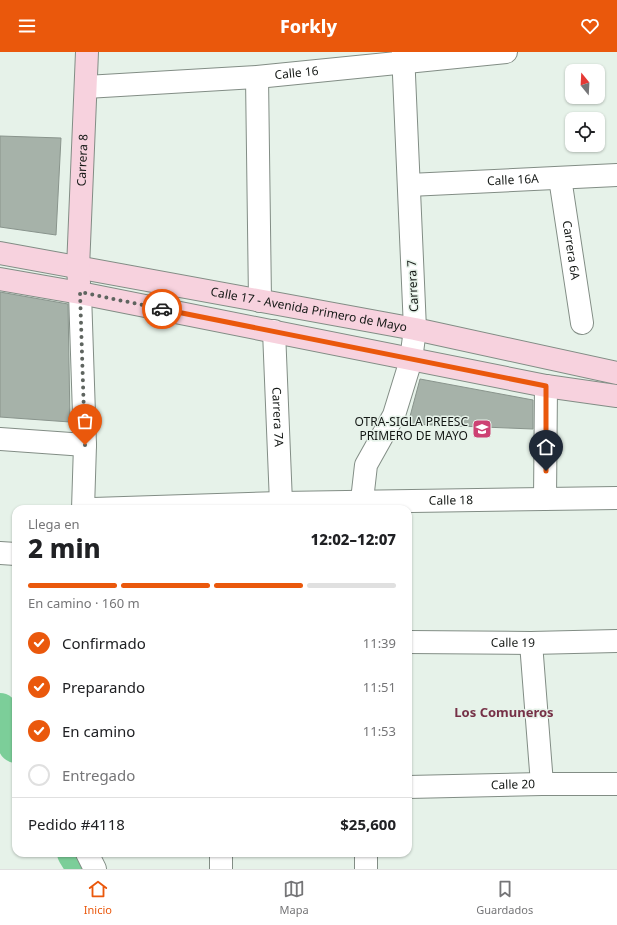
<!DOCTYPE html>
<html lang="es">
<meta charset="utf-8">
<style>
:root{--surface:#fff;--page:#f6f6f6;--text:#202124;--muted:#757577;--line:#e0e0e0;--accent:#ea580c}
body{margin:0;font-family:"Noto Sans",sans-serif;background:var(--page);color:var(--text);height:100vh;display:flex;flex-direction:column;font-size:15px;white-space:nowrap}
*{box-sizing:border-box;margin:0}
p{font-size:13px;color:var(--muted)}
.icon{flex:none;width:22px;height:22px;fill:none;stroke:currentColor;stroke-width:2;stroke-linecap:round;stroke-linejoin:round}
.map{position:relative;flex:1;overflow:hidden}
.drawer{position:absolute;left:12px;top:453px;width:400px;height:352px;display:flex;flex-direction:column;background:var(--surface);border-radius:12px;box-shadow:0 1px 3px #0004}
.drawer>*{flex:none}
.needle{width:26px;rotate:342deg}
.tools{position:absolute;left:565px;top:12px;display:grid;gap:8px}
.tools a{display:grid;place-items:center;width:40px;height:40px;border-radius:8px;background:var(--surface);box-shadow:0 1px 3px #0004;font-size:20px}
.pin{position:absolute;display:grid;place-items:center;width:34px;height:34px;color:#fff;margin:-41px -17px;border-radius:50% 50% 50% 0;rotate:-45deg;box-shadow:0 0 4px #0007}
.pin .icon{rotate:45deg}
.courier{position:absolute;display:grid;place-items:center;width:40px;height:40px;margin:-20px;border:3px solid #ea580c;border-radius:50%;background:#fff;color:#222;box-shadow:0 1px 5px #0007}
.summary em{font-style:normal;font-weight:800}
.summary div{display:flex;flex-direction:column-reverse}
.summary{display:flex;align-items:center;justify-content:space-between;height:68px;padding:0 16px}
h1{font-size:26px;font-weight:800;line-height:30px}
.bar{display:grid;grid-template-columns:repeat(4,1fr);gap:6px 4px;align-content:center;height:48px;padding:0 16px}
.bar i{height:5px;border-radius:3px;background:var(--line)}
.bar .selected{background:var(--accent)}
.bar p{grid-column:span 4}
.line{display:flex;align-items:center;gap:10px;padding:0 16px;border-top:1px solid var(--line)}
.line div{flex:1}
ol{padding:0 16px;list-style:none}
li{display:flex;align-items:center;gap:12px;height:44px}
li p{margin-inline-start:auto}
li .icon{padding:4px;border-radius:50%;background:var(--accent);color:#fff;stroke-width:4}
li:last-child{color:var(--muted)}
li i{width:22px;height:22px;border:2px solid var(--line);border-radius:50%}
header{display:flex;justify-content:space-between;align-items:center;height:52px;padding:0 16px;background:var(--accent);color:#fff;font-size:18px;font-weight:800}
.menu{display:flex;justify-content:space-around;align-items:center;height:56px;border-top:1px solid var(--line);background:var(--surface);font-size:11px;color:var(--muted)}
.menu a{display:grid;justify-items:center;gap:2px}
.menu .selected{color:var(--accent)}
.map>svg:first-child{display:block}
.lines{fill:none;stroke-linecap:round;stroke-linejoin:round}
.river{stroke:#7cce99;stroke-width:36}
.building{fill:#a6b2a9;stroke:#89948c}
.minor-casing{stroke:#828d85;stroke-width:24}
.secondary-casing{stroke:#828d85;stroke-width:24}
.minor{stroke:#fff;stroke-width:22}
.secondary{stroke:#f7d2de;stroke-width:22}
.done{stroke:#5e645f;stroke-width:4;stroke-dasharray:0 7.2}
.route{stroke:#ea580c;stroke-width:5}
.labels{text-anchor:middle;stroke-width:3;stroke-linejoin:round;paint-order:stroke}
.street-label{font-size:12px;fill:#141815;stroke:#e6f2e9}
.poi-label{font-size:12px;fill:#141815;stroke:#e6f2e9;text-anchor:end}
.neighbourhood-label{font-size:13px;font-weight:bold;fill:#763147;stroke:#e6f2e9}
</style>
<header><svg class="icon" aria-label="menu" viewBox="0 0 24 24"><path d="M4 6h16M4 12h16M4 18h16"/></svg>Forkly<svg class="icon" aria-label="heart" viewBox="0 0 24 24"><path d="M12 20l-8-8c-3-5 5-10 8-4 3-6 11-1 8 4z"/></svg></header>
<div class="map">
<svg width="617" height="817" viewBox="0 0 617 817">
<rect width="100%" height="100%" fill="#e6f2e9"/>
<g class="lines">
<path class="river" d="M0,659l16,34
M75,801l10,16"/>
</g>
<path class="building" d="M0,84l61,2 -5,97 -56,-8z
M0,240l68,12 2,118 -70,-5z
M420,327l113,21v29l-125,-5z"/>
<g class="lines">
<g class="minor-casing">
<g id="minor">
<path d="M257,25l3,224"/>
<path id="s1" d="M86,35l171,-10 249,-25"/>
<path id="s2" d="M560,126l22,145"/>
<path id="s3" d="M409,133l208,-10"/>
<path d="M80,241l5,152 -2,64"/>
<path id="s4" d="M274,279l7,172"/>
<path d="M0,387l85,6"/>
<path d="M545,447l1,-113"/>
<path id="s5" d="M93,457l188,-6 336,-5"/>
<path d="M361,457l5,-44 28,-50 17,-55 4,-31 -12,-277"/>
<path d="M0,501l16,1"/>
<path id="s6" d="M408,590l123,1 86,-2"/>
<path d="M531,591l11,141"/>
<path id="s7" d="M408,735l134,-3h75"/>
<path d="M87,801l8,16"/>
<path d="M366,801v16"/>
<path d="M221,817v-16"/>
</g>
</g>
<g class="secondary-casing">
<g id="secondary">
<path id="s8" d="M0,201l415,76 202,44"/>
<path d="M0,227l80,14 466,93 71,10"/>
<path id="s9" d="M79,231l-1,-15 9,-216"/>
</g>
</g>
<use href="#minor" class="minor"/>
<use href="#secondary" class="secondary"/>
</g>
<g class="lines">
<path class="done" d="M85,393l-5,-153 82,17"/>
<path class="route" d="M162,257l384,77v85"/>
</g>
<defs>
<g id="school-square" transform="scale(1)"><rect x="-9" y="-9" width="18" height="18" rx="4" fill="#cd4173" stroke="#e6f2e9"/><path d="M0-5L7-2L0 1L-7-2ZM-4 1L0 2.5L4 1V4Q0 6-4 4Z" fill="#fff"/></g>
</defs>
<g fill-rule="evenodd">
<use href="#school-square" x="482" y="377"/>
</g>
<g class="labels">
<g class="street-label">
<text dy="4" stroke="none"><textPath href="#s1" startOffset="211">Calle 16</textPath></text>
<text dy="4" stroke="none"><textPath href="#s9" startOffset="123">Carrera 8</textPath></text>
<text dy="4" stroke="none"><textPath href="#s3" startOffset="104">Calle 16A</textPath></text>
<text dy="4" stroke="none"><textPath href="#s2" startOffset="73">Carrera 6A</textPath></text>
<text transform="translate(413 234) rotate(-93)" y="4">Carrera 7</text>
<text dy="4" stroke="none"><textPath href="#s8" startOffset="314">Calle 17 - Avenida Primero de Mayo</textPath></text>
<text dy="4" stroke="none"><textPath href="#s4" startOffset="86">Carrera 7A</textPath></text>
<text dy="4" stroke="none"><textPath href="#s5" startOffset="358">Calle 18</textPath></text>
<text dy="4" stroke="none"><textPath href="#s6" startOffset="105">Calle 19</textPath></text>
<text dy="4" stroke="none"><textPath href="#s7" startOffset="105">Calle 20</textPath></text>
</g>
<g class="poi-label">
<text x="468" y="374">OTRA-SIGLA PREESC<tspan x="468" dy="14">PRIMERO DE MAYO</tspan></text>
</g>
<g class="neighbourhood-label">
<text x="504" y="665">Los Comuneros</text>
</g>
</g>
</svg>
<div class="tools">
<a><svg class="needle" viewBox="-14 -14 28 28"><path d="M0-13l5 13h-10z" fill="#e53935"/><path d="M0 13l5-13h-10z" fill="#757577"/></svg></a>
<a><svg class="icon" aria-label="locate" viewBox="0 0 24 24"><circle cx="12" cy="12" r="6"/><path d="M12 2v4M12 18v4M2 12h4M18 12h4"/></svg></a>
</div>
<div class="pin" style="left:85px;top:393px;background:#ea580c"><svg class="icon" aria-label="bag" viewBox="0 0 24 24"><path d="M5 8h14l-1 12H6zM9 8a3 3 0 0 1 6 0"/></svg></div>
<div class="pin" style="left:546px;top:419px;background:#1f2937"><svg class="icon" aria-label="home" viewBox="0 0 24 24"><path d="M3 11l9-7 9 7M6 9v11h12V9"/></svg></div>
<div class="courier" style="left:162px;top:257px"><svg class="icon" aria-label="car" viewBox="0 0 24 24"><path d="M5 17H2v-5l4-1 3-4h7l3 4 3 1v5h-3M9 17h6M6 11h13"/><circle cx="7" cy="17" r="2"/><circle cx="17" cy="17" r="2"/></svg></div>
<section class="drawer">
<div class="summary"><div><h1>2 min</h1><p>Llega en</p></div><em>12:02–12:07</em></div>
<div class="bar"><i class="selected"></i><i class="selected"></i><i class="selected"></i><i></i><p>En camino · 160 m</p></div>
<ol>
<li><svg class="icon" aria-label="check" viewBox="0 0 24 24"><path d="M5 12l5 5 9-10"/></svg>Confirmado<p>11:39</p></li>
<li><svg class="icon" aria-label="check" viewBox="0 0 24 24"><path d="M5 12l5 5 9-10"/></svg>Preparando<p>11:51</p></li>
<li><svg class="icon" aria-label="check" viewBox="0 0 24 24"><path d="M5 12l5 5 9-10"/></svg>En camino<p>11:53</p></li>
<li><i></i>Entregado</li>
</ol>
<div class="line" style="height:52px"><div>Pedido #4118</div><b>$25,600</b></div>
</section>
</div>
<nav class="menu">
<a class="selected"><svg class="icon" aria-label="home" viewBox="0 0 24 24"><path d="M3 11l9-7 9 7M6 9v11h12V9"/></svg>Inicio</a>
<a><svg class="icon" aria-label="map" viewBox="0 0 24 24"><path d="M3 6l6-2 6 2 6-2v14l-6 2-6-2-6 2zM9 4v14M15 6v14"/></svg>Mapa</a>
<a><svg class="icon" aria-label="saved" viewBox="0 0 24 24"><path d="M7 4h10v16l-5-4-5 4z"/></svg>Guardados</a>
</nav>
